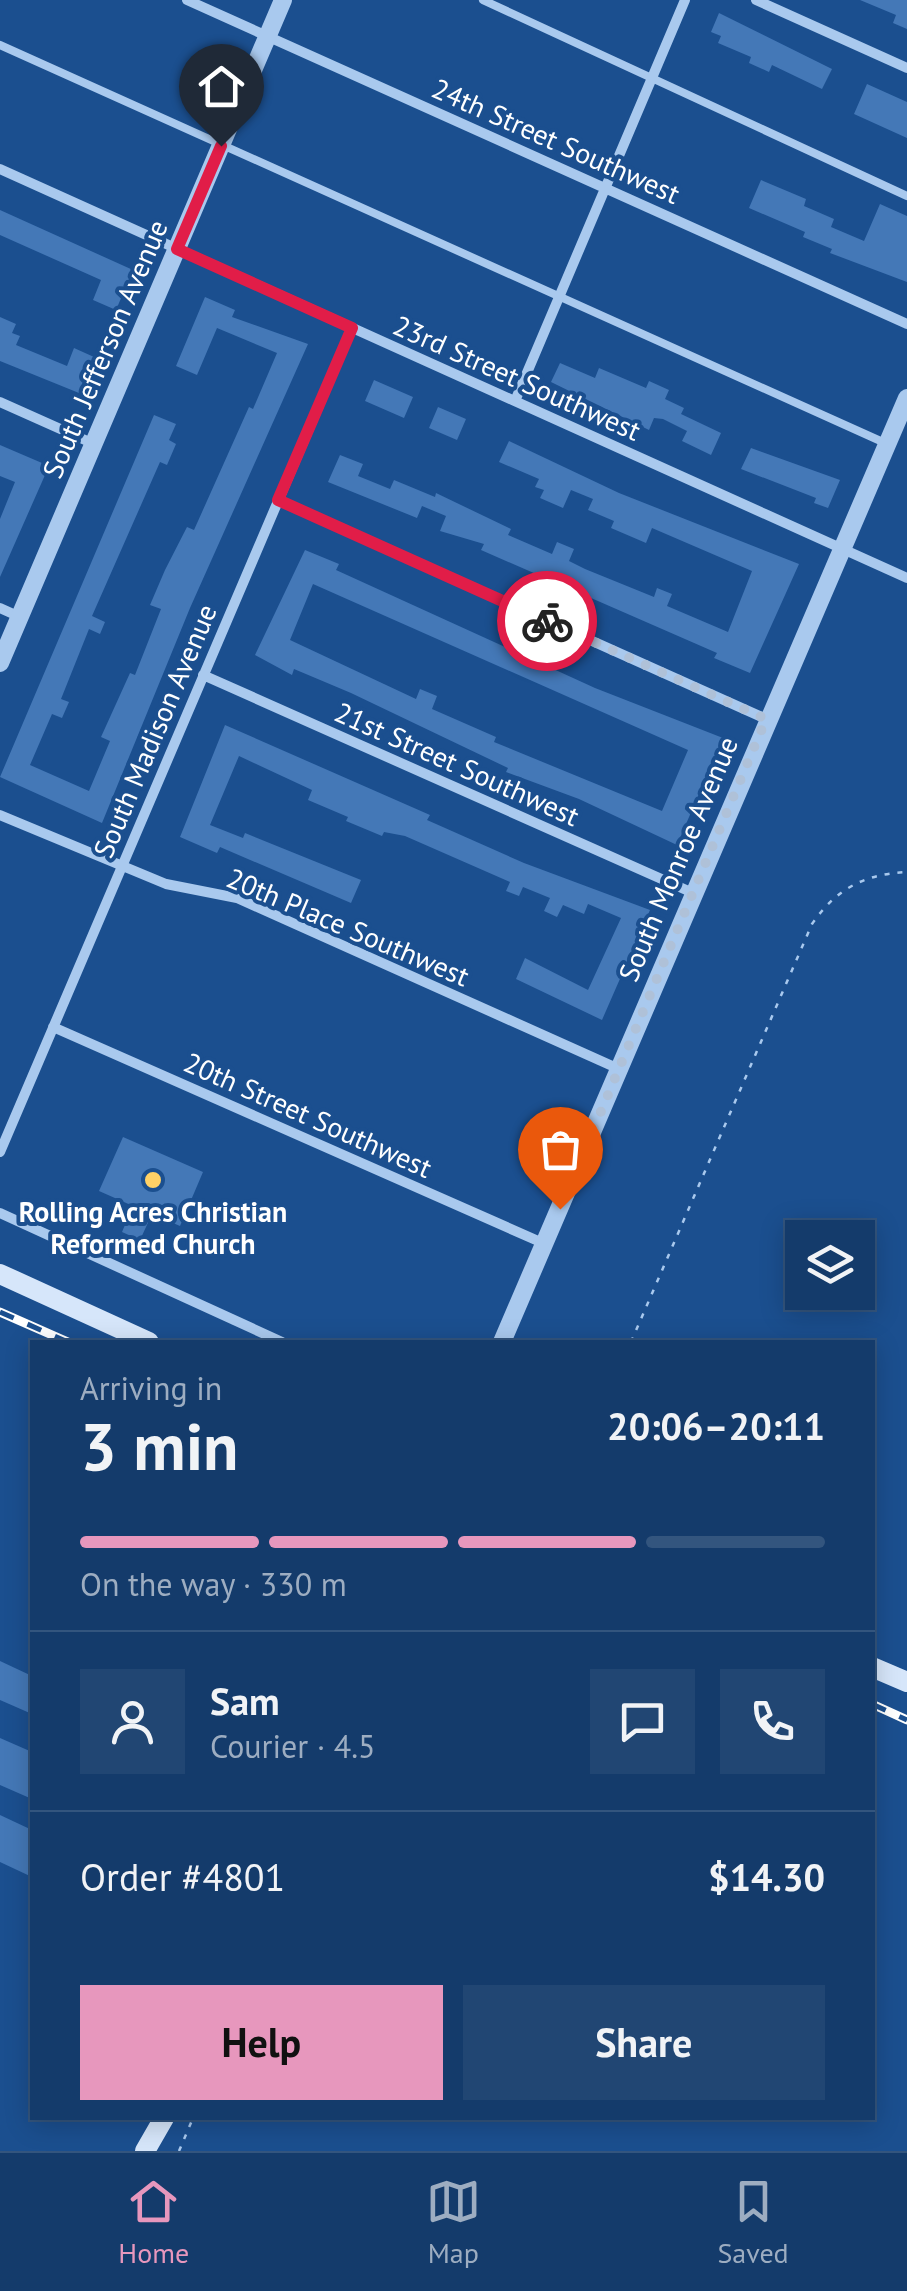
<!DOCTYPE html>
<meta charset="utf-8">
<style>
:root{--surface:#143b6b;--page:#214673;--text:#f1f3f6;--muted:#9dadc1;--line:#33557e;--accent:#e797bd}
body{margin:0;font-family:"PT Sans",sans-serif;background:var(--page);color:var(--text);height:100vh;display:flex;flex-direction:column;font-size:38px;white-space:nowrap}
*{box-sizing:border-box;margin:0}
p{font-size:32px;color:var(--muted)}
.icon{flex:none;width:55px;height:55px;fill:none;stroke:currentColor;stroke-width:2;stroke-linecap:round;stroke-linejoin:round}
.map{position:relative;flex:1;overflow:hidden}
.panel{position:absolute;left:30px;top:1340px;width:845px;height:780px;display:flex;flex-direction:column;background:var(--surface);border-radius:0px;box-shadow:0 5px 25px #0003,0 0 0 2px var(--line)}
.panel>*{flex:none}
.controls{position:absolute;left:785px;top:1220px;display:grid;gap:20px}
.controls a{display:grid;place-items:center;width:90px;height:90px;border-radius:0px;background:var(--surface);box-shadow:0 5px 25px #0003,0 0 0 2px var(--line);font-size:50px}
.pin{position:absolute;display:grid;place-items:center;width:85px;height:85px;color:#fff;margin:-102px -42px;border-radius:50% 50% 50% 0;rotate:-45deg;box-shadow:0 0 10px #0007}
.pin .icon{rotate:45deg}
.courier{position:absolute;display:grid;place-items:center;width:100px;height:100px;margin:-50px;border:8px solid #e11d48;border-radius:50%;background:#fff;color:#222;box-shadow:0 2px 12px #0007}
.overview em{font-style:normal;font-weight:700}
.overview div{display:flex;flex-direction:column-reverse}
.overview{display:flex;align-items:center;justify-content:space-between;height:170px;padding:0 50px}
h1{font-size:65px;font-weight:700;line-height:75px}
.bar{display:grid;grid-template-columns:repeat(4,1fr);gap:15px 10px;align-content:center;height:120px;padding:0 50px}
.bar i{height:12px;border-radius:8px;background:var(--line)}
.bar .selected{background:var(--accent)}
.bar p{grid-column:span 4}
.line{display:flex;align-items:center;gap:25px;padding:0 50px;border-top:2px solid var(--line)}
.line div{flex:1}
.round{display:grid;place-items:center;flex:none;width:105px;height:105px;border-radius:0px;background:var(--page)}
.button{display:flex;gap:20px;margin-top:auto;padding:20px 50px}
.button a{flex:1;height:115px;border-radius:0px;background:var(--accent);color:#111;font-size:40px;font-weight:700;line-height:115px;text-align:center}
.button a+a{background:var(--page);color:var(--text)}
.dock{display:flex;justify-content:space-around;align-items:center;height:140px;border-top:2px solid var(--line);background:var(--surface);font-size:28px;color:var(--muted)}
.dock a{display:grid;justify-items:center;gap:5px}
.dock .selected{color:var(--accent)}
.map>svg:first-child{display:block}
.building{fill:#4478b7;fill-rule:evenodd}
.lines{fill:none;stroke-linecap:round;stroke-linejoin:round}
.path{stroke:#a9c9ee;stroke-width:2.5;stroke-dasharray:5 8;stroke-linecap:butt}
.service{stroke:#a9c9ee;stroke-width:8}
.minor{stroke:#a9c9ee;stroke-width:10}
.tertiary{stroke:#a9c9ee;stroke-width:18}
.secondary{stroke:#d6e6fa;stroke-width:20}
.rail-casing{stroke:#fff;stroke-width:9}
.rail{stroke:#1b4f8f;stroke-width:5;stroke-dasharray:15;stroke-linecap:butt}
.done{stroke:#afc1d8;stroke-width:10;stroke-dasharray:0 18}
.route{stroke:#e11d48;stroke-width:12}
.poi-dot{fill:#ffd166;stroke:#1b4f8f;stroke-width:4}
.labels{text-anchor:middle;stroke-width:8;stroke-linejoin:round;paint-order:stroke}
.street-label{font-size:28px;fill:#fff;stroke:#1b4f8f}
.poi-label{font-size:28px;font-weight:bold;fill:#fff;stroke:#1b4f8f}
</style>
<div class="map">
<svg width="907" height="2151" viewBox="0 0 907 2151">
<rect width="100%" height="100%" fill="#1b4f8f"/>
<path class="building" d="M860,0h47v29l-14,-6 3,-8z
M719,13l113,56 -10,20 -50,-24 -3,7 -20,-9 2,-6 -33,-14 3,-7 -10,-4z
M867,84l40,18v36l-53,-24z
M761,180l45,19 -2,7 30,13 -3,8 33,14 16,-37 27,12v66l-77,-29 2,-4 -29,-12 2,-5 -56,-24z
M0,210l133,60 -17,40 -23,-10 8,-20 -101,-45z
M205,297l30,13 -3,7 76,27 -118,264 -88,215 -102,-46 154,-362 22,9 -7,16 7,4 -9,21 -7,-3 -68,154 13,6 -5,12 -11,-5 -28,70 8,3 -7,16 -10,-4 -22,51 59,26 21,-50 -9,-4 29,-64 5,2 26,-66 -11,-4 15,-35 22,-43 7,3 55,-123 4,2 24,-56 -60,-25 -20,47 -21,-9z
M0,317l16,7 -4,9 8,3 -4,9 51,21 7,-18 20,9 -15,36 -79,-32z
M560,363l35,15 4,-10 47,20 3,-7 20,9 -4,9 19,9 -3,6 40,19 -10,22 -29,-14 5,-10 -24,-12 -9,-1 -5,12 -98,-48z
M374,380l39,17 -9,21 -39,-17z
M438,407l28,12 -9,21 -28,-12z
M509,441l110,52 180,71 -49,109 -36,-15 3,-5 -236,-103 3,-6 -44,-13 6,-15 -24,-10 -5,12 -89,-36 12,-27 23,9 -5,12 32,13 4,-9 41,17 1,-4 75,36 -3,6 44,19 5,-12 17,7 -5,12 16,8 69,28 3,-9 15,6 -5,12 61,26 24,-61 -100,-43 -6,15 -35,-15 3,-7 -26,-11 5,-11 -22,-9 -8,18 -23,-10 4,-8 -9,-3 4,-8 -40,-17z
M0,445l49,21 -49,111v-58l15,-37 -15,-6z
M751,448l89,32 -12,28 -14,-5 2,-5 -75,-29z
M305,550l34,14 -3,6 259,118 128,50 -46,107 -98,-46 -73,-27 2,-4 -157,-75 -57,-24 -2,6 -37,-20zM313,584l375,166 -26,61 -168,-69 2,-5 -64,-28 5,-13 -17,-7 -4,10 -126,-59z
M225,725l205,90 -3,5 97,43 126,47 -48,110 -86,-41 9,-21 63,32 33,-72 -33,-14 -4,10 -21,-9 -6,12 -13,-6 6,-13 -27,-11 -4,9 -13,-5 4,-9 -105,-46 -21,-4 -2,4 -36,-15 2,-4 -40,-17 4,-10 -73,-34 -29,69 33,13 2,-5 116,47 -10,23 -131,-56 -3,6 -37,-16z
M123,1137l80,35 -23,54 -28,-12 -12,26 -18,-8 11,-26 -34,-15z
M0,1661l32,15v38l-32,-14z
M0,1738l32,14v47l-32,-14z
M0,1815l32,15v47l-32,-15z"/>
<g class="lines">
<path class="path" d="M631,1342l181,-418c24,-35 52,-50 95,-52
M179,2151l14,-33"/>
<path class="service" d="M483,0l424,196
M0,45l885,398"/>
<path class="minor" d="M187,0l720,324
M756,0l151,68
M0,169l907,409
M515,401l170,-401
M0,402l94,42
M278,500l488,219
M0,608l20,9
M203,675l490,218
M0,815l166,69 71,14 382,171
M53,1027l492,217
M0,1152l352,-824
M0,1213l282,129"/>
<path class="tertiary" d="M0,663l283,-663
M502,1342l405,-944"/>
<path class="secondary" d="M0,1274l149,68
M872,1667l35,15
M145,2151l19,-33"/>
<g class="rail-casing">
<path id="rail" d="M0,1312l68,30
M872,1704l35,16"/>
</g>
<use href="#rail" class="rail"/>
</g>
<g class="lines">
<path class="done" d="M547,621l219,98 -206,490"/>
<path class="route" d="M221,146l-44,103 175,79 -74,172 269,121"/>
</g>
<circle class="poi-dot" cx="153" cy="1180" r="10"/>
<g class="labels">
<g class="street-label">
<text transform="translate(556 141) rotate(24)" y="10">24th Street Southwest</text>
<text transform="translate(105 349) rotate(-67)" y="10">South Jefferson Avenue</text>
<text transform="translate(517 378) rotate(24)" y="10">23rd Street Southwest</text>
<text transform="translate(155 731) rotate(-67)" y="10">South Madison Avenue</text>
<text transform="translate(457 764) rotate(24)" y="10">21st Street Southwest</text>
<text transform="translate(678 859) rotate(-67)" y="10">South Monroe Avenue</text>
<text transform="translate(348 927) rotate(23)" y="10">20th Place Southwest</text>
<text transform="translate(308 1115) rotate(24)" y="10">20th Street Southwest</text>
</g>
<g class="poi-label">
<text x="153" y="1222">Rolling Acres Christian<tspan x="153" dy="32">Reformed Church</tspan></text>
</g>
</g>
</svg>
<div class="controls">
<a><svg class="icon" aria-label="layers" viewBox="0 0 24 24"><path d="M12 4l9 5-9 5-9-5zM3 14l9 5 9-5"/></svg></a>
</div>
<div class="pin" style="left:560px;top:1209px;background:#ea580c"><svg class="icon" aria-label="bag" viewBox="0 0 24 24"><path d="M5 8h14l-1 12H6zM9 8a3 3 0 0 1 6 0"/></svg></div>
<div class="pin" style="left:221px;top:146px;background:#1f2937"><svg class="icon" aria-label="home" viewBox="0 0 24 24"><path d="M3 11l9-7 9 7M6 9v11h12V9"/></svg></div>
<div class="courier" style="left:547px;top:621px"><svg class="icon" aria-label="bike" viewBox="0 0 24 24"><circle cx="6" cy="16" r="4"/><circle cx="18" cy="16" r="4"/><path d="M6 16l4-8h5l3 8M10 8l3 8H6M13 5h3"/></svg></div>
<section class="panel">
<div class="overview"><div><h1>3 min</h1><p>Arriving in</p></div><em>20:06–20:11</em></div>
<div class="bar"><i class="selected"></i><i class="selected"></i><i class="selected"></i><i></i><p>On the way · 330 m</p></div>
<div class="line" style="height:180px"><a class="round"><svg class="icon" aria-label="person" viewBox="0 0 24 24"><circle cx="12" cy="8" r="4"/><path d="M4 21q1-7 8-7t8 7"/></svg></a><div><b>Sam</b><p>Courier · 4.5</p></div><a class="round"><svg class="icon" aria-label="chat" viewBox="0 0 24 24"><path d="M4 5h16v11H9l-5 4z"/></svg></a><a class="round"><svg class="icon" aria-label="phone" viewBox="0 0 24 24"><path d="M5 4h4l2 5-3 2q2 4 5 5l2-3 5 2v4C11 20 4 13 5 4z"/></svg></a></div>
<div class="line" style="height:130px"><div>Order #4801</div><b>$14.30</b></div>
<div class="button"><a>Help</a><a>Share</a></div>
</section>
</div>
<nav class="dock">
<a class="selected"><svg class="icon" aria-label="home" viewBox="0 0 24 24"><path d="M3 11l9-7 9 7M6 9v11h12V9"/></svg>Home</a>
<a><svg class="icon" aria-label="map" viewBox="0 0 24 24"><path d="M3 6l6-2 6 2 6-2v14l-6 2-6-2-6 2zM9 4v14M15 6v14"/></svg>Map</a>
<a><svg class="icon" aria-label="saved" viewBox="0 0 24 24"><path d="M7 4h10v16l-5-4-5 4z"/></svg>Saved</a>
</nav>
